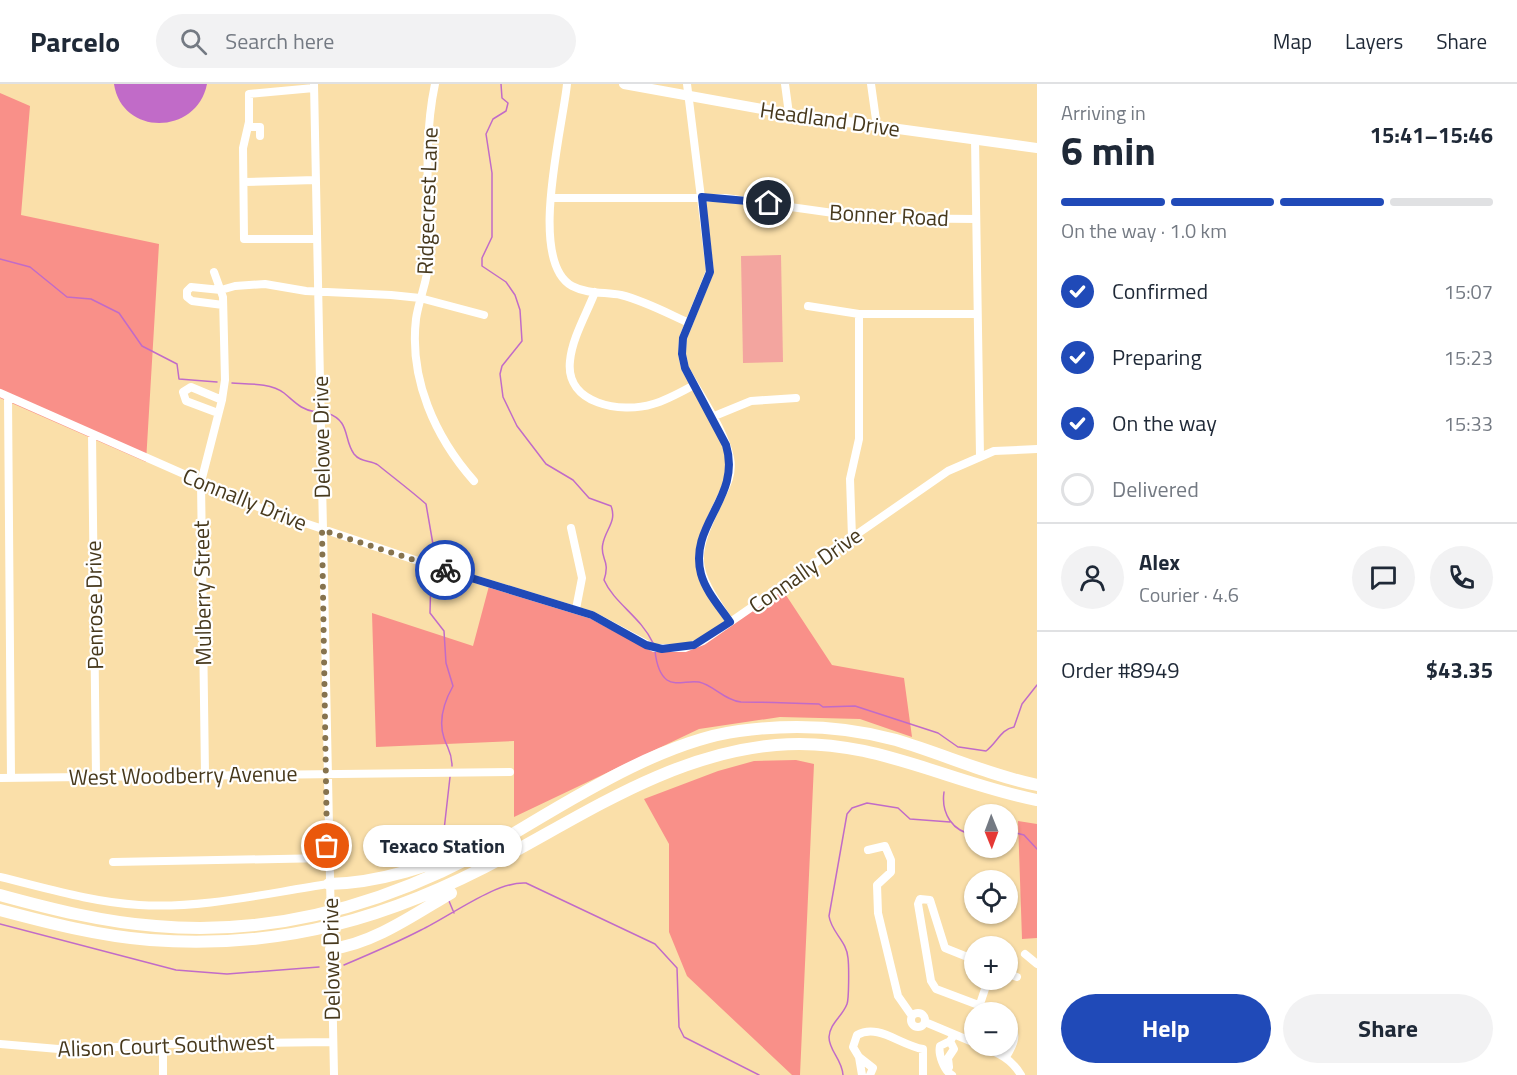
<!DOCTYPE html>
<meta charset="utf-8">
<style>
:root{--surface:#fff;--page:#f2f2f3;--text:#1f2937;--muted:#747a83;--line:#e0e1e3;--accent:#204ab8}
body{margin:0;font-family:"Titillium Web",sans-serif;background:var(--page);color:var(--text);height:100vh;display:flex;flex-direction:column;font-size:22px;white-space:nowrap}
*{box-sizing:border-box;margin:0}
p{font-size:20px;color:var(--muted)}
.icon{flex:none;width:33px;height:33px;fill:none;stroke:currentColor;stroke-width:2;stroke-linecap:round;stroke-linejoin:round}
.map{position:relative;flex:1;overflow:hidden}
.sheet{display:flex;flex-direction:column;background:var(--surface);width:480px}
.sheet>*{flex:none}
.needle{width:39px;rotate:179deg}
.controls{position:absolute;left:964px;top:720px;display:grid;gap:12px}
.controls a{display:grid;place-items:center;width:54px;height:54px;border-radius:50%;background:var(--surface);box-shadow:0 2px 4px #0004;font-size:30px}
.pin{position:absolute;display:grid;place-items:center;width:51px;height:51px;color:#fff;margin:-26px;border:3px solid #fff;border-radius:50%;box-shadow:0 2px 6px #0007}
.courier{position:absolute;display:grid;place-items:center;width:60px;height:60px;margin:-30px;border:4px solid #204ab8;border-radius:50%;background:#fff;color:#222;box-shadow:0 2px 8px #0007}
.bubble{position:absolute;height:42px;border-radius:21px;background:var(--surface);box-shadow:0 2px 4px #0004;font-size:20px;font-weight:700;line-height:42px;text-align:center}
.headline em{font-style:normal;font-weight:700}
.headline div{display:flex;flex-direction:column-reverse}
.headline{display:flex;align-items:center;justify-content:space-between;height:102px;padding:0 24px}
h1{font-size:39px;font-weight:700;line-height:45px}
.bar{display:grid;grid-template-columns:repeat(4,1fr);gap:9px 6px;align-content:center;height:72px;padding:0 24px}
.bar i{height:8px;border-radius:4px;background:var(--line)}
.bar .selected{background:var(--accent)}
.bar p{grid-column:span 4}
.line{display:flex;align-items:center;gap:15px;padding:0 24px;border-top:2px solid var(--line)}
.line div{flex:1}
.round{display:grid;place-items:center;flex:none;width:63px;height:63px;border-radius:32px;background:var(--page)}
ol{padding:0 24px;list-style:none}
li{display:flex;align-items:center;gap:18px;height:66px}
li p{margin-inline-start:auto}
li .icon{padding:6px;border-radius:50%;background:var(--accent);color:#fff;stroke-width:4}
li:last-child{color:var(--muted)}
li i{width:33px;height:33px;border:3px solid var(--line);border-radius:50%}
.primary-button{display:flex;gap:12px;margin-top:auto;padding:12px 24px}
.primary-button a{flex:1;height:69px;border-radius:36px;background:var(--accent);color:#fff;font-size:24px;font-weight:700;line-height:69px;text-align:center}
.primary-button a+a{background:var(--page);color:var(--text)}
header{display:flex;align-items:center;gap:36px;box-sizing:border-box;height:84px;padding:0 30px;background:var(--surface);border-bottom:2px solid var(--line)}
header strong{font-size:28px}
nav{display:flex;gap:33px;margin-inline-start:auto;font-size:21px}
.search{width:420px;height:54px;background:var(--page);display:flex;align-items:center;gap:15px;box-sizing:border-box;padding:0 21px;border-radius:33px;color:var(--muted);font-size:22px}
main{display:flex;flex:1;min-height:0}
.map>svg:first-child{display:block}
.green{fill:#f3a59f}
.forest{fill:#f99089}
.water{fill:#c16bc8}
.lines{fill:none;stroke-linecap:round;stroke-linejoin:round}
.stream{stroke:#c16bc8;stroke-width:1.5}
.minor{stroke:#fff;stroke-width:8}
.major{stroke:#fff;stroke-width:10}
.highway{stroke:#fff;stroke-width:12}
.done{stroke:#86734e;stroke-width:6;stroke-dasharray:0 10.8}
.route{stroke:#204ab8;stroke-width:8}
.labels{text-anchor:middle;stroke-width:4.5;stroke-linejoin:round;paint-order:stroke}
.street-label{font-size:22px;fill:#47391d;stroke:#fff}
</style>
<header>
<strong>Parcelo</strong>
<div class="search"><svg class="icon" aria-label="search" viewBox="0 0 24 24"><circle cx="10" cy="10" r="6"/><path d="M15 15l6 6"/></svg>Search here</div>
<nav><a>Map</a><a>Layers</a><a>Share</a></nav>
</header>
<main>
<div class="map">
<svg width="1037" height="991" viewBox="0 0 1037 991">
<rect width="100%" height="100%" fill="#fadfa9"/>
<path class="green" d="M781,171l2,107 -40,1 -2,-107z"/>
<path class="forest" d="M0,9l30,13 -9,109 138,29 -13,218 -146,-64z
M489,502l91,26 80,40 35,-5 85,-61 52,79 72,13 8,59 -52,-18 -80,-2 -81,12 -185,88v-76l-138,6 -4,-134 101,33z
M796,676l18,4 -14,311h-8l-105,-99 -18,-44v-88l-25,-45 74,-28 36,-10z
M1018,737l19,3v114l-15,1z"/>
<path class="water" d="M114,0h93c-10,51 -85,53 -93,0z"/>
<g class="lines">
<path class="stream" d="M501,0l1,14 6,5 -2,8 -13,8 -7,15 6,39v64l-10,21v8l24,16 9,13 5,15 2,31 -20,25 -2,8 3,23 14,29 29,38 27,16 16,18 22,8c6,15 -5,23 -8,37 -4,16 8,16 1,37 10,23 37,37 49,63
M0,175l30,8 37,30 24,2 28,14 23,33 35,18 2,15 38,3
M232,299c16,1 39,0 52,10 11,9 17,17 32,19
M327,329c24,8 16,26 27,41 7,9 17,6 24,11 16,13 32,25 48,39l8,46 -3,7
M431,489l-1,40 14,18 2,32 7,23c-9,16 -15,34 -9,52 4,12 8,14 8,28
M655,567c1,9 4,23 12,29 8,6 22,0 32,2 14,3 27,19 42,20 25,0 52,1 78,2l4,3 32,-1 83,27 20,14
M959,663l27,4c11,-8 15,-22 28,-24l8,-23 15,-19
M944,708c-3,21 8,40 31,43
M1008,747l16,4 13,14
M428,767l7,-13 9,-8 6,-53
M449,817l5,12
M0,840l176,46 51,4 92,-7
M344,881c26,-11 52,-22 77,-35 28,-13 75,-49 105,-47l129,61 22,24 2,59 5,10 75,38
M843,991c-1,-16 -14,-24 -14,-38 1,-14 13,-20 18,-33 2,-5 2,-38 1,-46 -1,-17 -17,-26 -19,-42l18,-102 5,-6 15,-5 31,5 12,11 40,3"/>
<path class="minor" d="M314,0l20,991
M435,0c-12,56 -6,116 -6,173 0,21 -10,41 -13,62 -7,60 19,118 58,162
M567,0c-4,43 -40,177 5,202 15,8 33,6 49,9 24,6 46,18 68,28
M687,0l23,187 -27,67 -1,16 3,14c14,26 40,62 45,90 3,15 -3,27 -9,39 -30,62 -29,69 9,125
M785,0l4,30
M871,0l6,43
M314,4l-65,6v28l-6,26 1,91h73
M249,38v5h11v9
M975,55l5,317
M244,98l72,-2
M551,114h175l143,20 107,1
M595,208c-8,21 -23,46 -25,69 -5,43 51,53 83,43 14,-4 28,-12 41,-19
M223,221l-31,-4 -5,-4v-6l4,-4 30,3 14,-4 30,-2 41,7 85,4 29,3 64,17
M808,222l51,8h117
M0,309l263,116 182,61 147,45 62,33h31l18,-7 245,-170 46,-20 43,-2
M8,313l3,381
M218,329l-32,-12 -3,-9 8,-5 31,13
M712,333l39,-16 45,-3
M92,350l4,342
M571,444l11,50 -6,31
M852,453l-2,-58 9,-40v-125
M205,690l-4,-292 21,-82 3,-20 -2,-83 -9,-25
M0,694l510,-6
M868,766l17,-4 6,14v12l-14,13 1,28 20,83 14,20
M113,778l215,-4
M0,793c46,11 91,25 139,28 63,4 128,-12 190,-21
M1025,870l12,10
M975,876l-30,-12 -15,-48 -10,-1 -2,5 13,77 5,8 61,23
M1008,890l9,3
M980,920l8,-24
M911 936a7 7 0 1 1 14 0a7 7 0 1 1-14 0Z
M925,938l50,21
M0,960l70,6 93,-6 170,-2
M981,962c17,7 30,12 40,29
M859,973l3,18
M1006,973c8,-13 13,-23 2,-36
M949,983l-1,-9 6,-9 -4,-8
M163,991v-31
M870,991l3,-7 -14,-11 -6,-10 4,-12c21,-12 43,10 66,14v26
M952,991c-8,-4 -14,-21 -12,-29l10,-5 4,-6"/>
<path class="major" d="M624,0l165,30 248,34"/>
<path class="highway" d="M329,800c52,-1 102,-19 150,-38
M0,811c51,14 103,27 156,31 124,11 243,-26 350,-88 66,-39 156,-97 233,-107 52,-7 106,-5 157,9 47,14 93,35 141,45
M0,826c49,13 99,26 150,30 131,10 242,-22 356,-84 87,-47 169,-102 270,-111 94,-9 173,38 261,55
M331,865c42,-5 84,-35 120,-56"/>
</g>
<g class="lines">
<path class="done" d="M327,762l-5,-316 123,40"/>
<path class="route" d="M445,486l147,45 54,30 16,4 32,-4 36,-23c-10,-15 -24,-30 -29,-48 -13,-50 41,-76 25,-129l-41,-77 -3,-14 1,-16 27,-66 -8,-75 67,6"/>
</g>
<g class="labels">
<g class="street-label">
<text transform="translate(830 35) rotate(8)" y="8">Headland Drive</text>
<text transform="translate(427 117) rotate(-88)" y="8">Ridgecrest Lane</text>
<text transform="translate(889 131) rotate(3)" y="8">Bonner Road</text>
<text transform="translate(321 353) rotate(-91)" y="8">Delowe Drive</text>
<text transform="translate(245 415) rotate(22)" y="8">Connally Drive</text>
<text transform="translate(805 486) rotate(-35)" y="8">Connally Drive</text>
<text transform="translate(202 509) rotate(-91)" y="8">Mulberry Street</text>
<text transform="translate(94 521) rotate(-91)" y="8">Penrose Drive</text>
<text transform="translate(183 691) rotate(-1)" y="8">West Woodberry Avenue</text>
<text transform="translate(331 875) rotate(-91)" y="8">Delowe Drive</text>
<text transform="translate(166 961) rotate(-2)" y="8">Alison Court Southwest</text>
</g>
</g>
</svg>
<div class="controls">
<a><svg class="needle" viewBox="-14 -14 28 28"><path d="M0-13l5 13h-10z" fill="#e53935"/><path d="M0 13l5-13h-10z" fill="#747a83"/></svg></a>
<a><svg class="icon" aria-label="locate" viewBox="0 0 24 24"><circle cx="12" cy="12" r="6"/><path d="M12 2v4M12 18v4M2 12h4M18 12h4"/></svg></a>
<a>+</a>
<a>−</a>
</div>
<div class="pin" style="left:327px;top:762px;background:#ea580c"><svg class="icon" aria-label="bag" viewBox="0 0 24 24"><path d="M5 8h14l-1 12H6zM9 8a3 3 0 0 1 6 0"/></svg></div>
<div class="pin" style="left:769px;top:119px;background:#1f2937"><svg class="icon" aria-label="home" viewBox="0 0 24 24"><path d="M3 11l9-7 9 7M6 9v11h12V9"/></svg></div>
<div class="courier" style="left:445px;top:486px"><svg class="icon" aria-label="bike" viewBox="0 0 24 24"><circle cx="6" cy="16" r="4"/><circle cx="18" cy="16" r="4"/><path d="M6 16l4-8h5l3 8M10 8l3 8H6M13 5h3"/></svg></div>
<div class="bubble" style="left:363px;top:741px;width:159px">Texaco Station</div>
</div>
<section class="sheet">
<div class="headline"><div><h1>6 min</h1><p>Arriving in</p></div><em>15:41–15:46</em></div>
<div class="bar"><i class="selected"></i><i class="selected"></i><i class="selected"></i><i></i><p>On the way · 1.0 km</p></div>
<ol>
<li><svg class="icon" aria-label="check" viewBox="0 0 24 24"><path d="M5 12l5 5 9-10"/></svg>Confirmed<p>15:07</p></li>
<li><svg class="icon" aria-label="check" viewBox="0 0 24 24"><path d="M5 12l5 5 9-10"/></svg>Preparing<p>15:23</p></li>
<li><svg class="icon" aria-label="check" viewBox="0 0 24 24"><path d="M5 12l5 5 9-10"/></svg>On the way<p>15:33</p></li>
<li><i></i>Delivered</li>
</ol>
<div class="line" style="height:108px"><a class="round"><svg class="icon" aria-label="person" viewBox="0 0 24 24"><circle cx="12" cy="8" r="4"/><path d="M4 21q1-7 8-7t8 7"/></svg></a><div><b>Alex</b><p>Courier · 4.6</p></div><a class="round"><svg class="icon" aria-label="chat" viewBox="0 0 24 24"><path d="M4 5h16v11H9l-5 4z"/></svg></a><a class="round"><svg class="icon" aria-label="phone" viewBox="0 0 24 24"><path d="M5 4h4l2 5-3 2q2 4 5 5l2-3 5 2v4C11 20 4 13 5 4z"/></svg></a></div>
<div class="line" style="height:78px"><div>Order #8949</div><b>$43.35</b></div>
<div class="primary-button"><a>Help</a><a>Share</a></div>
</section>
</main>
